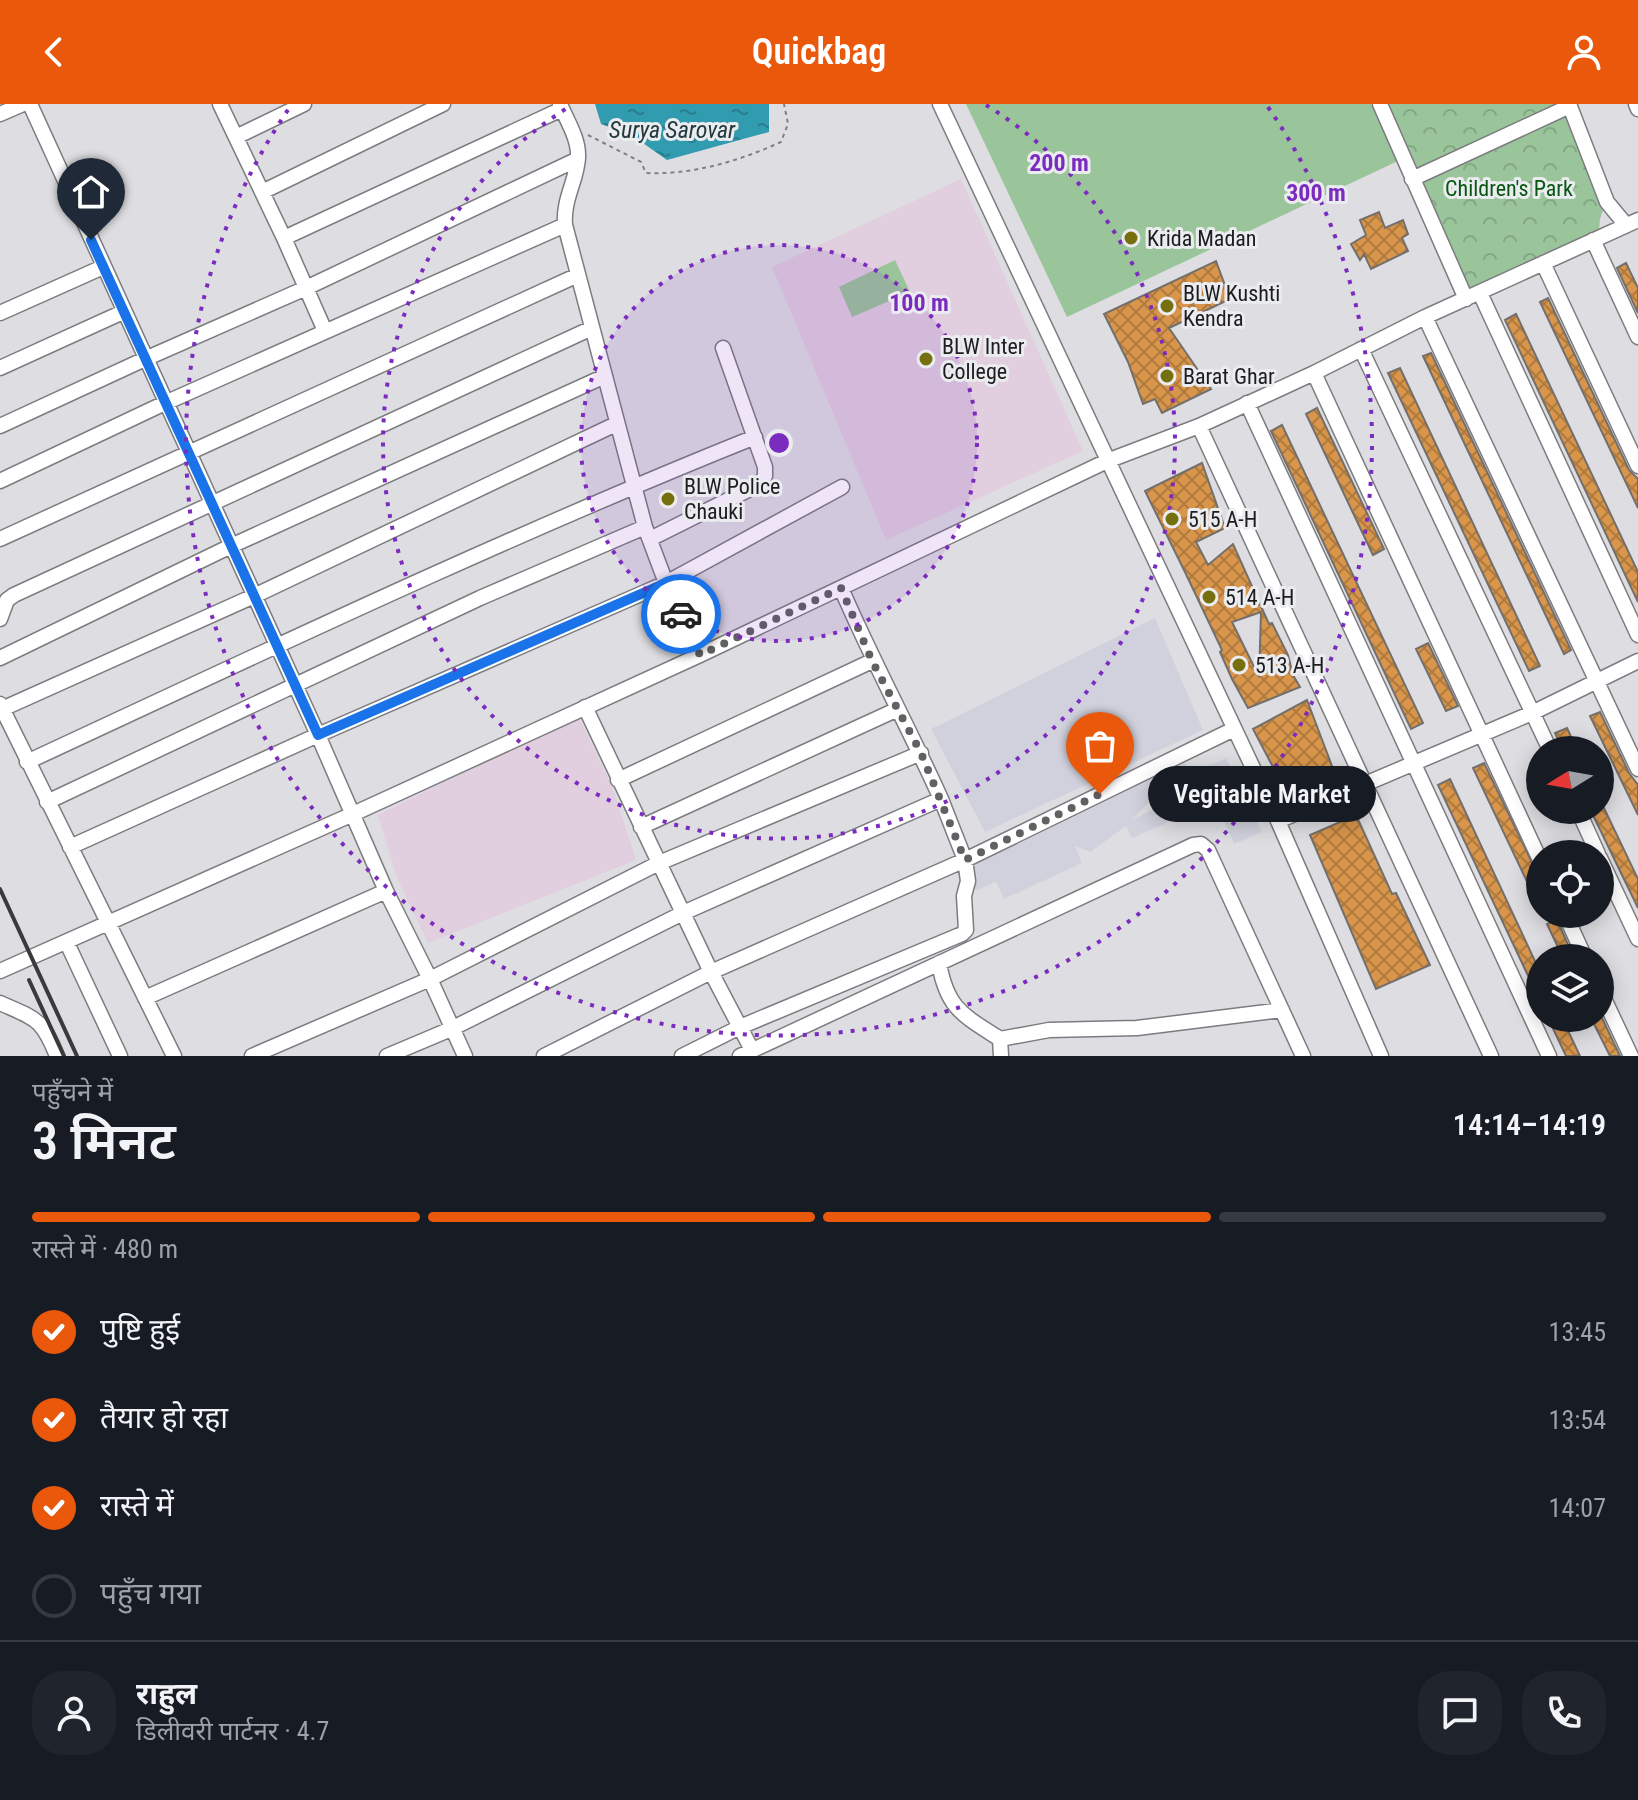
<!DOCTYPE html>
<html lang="hi">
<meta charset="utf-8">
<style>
:root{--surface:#171b24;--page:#20242c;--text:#f1f3f6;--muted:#9ea1a6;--line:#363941;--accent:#ea580c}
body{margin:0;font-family:"Roboto Condensed","Noto Sans Devanagari",sans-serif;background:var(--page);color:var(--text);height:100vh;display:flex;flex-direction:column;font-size:30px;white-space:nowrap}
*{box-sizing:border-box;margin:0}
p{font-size:26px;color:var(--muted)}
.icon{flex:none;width:44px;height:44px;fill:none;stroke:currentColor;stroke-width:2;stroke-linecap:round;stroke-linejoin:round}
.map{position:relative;height:952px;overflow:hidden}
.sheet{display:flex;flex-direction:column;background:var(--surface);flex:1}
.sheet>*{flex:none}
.needle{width:52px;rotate:259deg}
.buttons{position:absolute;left:1526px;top:632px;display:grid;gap:16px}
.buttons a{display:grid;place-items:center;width:88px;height:88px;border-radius:50%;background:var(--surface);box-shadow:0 4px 20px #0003;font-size:40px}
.pin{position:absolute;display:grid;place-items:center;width:68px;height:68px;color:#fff;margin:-82px -34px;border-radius:50% 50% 50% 0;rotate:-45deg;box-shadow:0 0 8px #0007}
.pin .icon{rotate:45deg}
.courier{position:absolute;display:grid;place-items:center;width:80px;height:80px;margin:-40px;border:6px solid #1a73e8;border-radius:50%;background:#fff;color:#222;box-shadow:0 2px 10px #0007}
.bubble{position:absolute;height:56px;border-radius:28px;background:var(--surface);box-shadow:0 4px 20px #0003;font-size:26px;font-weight:600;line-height:56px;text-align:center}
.headline em{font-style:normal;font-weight:600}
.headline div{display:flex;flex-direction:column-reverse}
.headline{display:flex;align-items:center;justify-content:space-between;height:136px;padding:0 32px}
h1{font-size:52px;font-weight:600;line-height:60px}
.bar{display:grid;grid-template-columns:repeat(4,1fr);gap:12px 8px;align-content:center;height:96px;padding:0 32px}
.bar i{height:10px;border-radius:6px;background:var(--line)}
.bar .on{background:var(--accent)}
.bar p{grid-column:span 4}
.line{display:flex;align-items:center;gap:20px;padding:0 32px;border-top:2px solid var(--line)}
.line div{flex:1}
.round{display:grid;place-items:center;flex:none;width:84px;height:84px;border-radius:32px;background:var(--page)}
ol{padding:0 32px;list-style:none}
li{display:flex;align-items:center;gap:24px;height:88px}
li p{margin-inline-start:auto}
li .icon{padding:8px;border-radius:50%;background:var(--accent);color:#fff;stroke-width:4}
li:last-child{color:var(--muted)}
li i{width:44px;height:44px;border:4px solid var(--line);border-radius:50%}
header{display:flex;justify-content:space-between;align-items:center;height:104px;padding:0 32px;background:var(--accent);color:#fff;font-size:36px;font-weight:600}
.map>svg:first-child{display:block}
.built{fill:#d0d1dc}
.education{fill:#e1cedf}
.grass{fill:#9ac499}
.park{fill:url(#park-crowns)}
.water{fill:url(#water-ripples)}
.building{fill:url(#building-cross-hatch);stroke:#726f6d;stroke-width:2;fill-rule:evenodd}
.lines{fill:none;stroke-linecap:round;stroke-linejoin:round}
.minor-casing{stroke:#7c7c80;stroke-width:17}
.path{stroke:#808082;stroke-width:2;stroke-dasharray:4 4;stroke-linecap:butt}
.minor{stroke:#fff;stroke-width:14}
.rail{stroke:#3a3a3b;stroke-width:4}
.done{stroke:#616163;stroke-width:8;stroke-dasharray:0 14.4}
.route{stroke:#1a73e8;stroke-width:10}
.ring{fill:none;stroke:#7b2cbf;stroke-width:4;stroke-dasharray:4 8}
.poi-dot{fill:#766f0f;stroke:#ebecef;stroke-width:3}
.labels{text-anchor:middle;stroke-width:6;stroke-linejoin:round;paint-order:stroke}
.park-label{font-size:22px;fill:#065511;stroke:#ebecef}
.poi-label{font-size:22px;fill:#1d1d1e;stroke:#ebecef;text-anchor:start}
.water-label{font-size:24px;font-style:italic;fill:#233a3f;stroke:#ebecef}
.centre{fill:#7b2cbf;stroke:#ebecef;stroke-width:4}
.ring-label{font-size:24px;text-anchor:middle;font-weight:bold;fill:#7b2cbf;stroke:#ebecef;stroke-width:6;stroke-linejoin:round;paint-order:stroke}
</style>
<header><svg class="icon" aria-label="back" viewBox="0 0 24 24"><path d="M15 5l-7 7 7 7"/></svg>Quickbag<svg class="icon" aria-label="person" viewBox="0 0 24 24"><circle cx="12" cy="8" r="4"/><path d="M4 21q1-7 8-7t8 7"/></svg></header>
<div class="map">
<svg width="1638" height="952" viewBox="0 0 1638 952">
<defs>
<pattern id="park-crowns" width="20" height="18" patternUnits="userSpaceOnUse" patternTransform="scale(2)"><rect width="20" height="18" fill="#9ac499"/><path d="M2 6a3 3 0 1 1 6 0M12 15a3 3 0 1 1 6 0" fill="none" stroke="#84a883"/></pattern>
<pattern id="water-ripples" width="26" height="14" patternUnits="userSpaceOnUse" patternTransform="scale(2)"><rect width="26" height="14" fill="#319baf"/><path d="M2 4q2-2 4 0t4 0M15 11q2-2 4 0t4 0" fill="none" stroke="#297e8e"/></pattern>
<pattern id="building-cross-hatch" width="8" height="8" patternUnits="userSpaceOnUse" patternTransform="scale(2)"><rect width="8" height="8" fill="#d9964b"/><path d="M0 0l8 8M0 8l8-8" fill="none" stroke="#af7a3e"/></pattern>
</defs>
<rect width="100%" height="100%" fill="#dedee2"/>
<path class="built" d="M1155,514l48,112 -218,102 -54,-103z
M1226,654l36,74 -28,12 -32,-75z
M1185,659l10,22 -48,19 -15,16 70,-34 7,18 -77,34 -6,-12 -36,26 -15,-6 7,17 -78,36 -8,-17 -19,8 -19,-17z"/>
<path class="education" d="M961,75l122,272 -197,89 -114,-273z
M578,612l34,70 24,74 -208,83 -31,-65 -19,-63z"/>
<path class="grass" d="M966,0h405l29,56 -333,157z
M895,156l15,32 -58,25 -13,-30z"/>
<path class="park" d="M1383,0h186l35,103 -4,12 -1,11 -133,69z"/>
<path class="water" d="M595,0h174v28l-102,28 -34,-24 -32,-12z"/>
<path class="building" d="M1379,108l6,16 18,-8 5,14 -6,4 6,13 -37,18 -7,-15 -4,6 -9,-16 15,-9 -6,-15z
M1216,157l14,38 -61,29 42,61 -49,24 -7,-14 -12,5 -15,-42 -24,-48z
M1626,159l12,25v25l-21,-45z
M1548,194l81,172 9,9v29l-98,-206z
M1516,210l122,258v30l-133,-282z
M1431,249l140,297 -7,4 -141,-298z
M1400,264l140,298 -11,5 -141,-298z
M1317,304l67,141 -11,6 -67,-141z
M1282,321l141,298 -12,6 -140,-298z
M1202,359l23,65 -29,14 12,23 25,-21 36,80 3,-1 16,32 5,20 7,12 -52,21 -16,-29 -12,-27 2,-2 -38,-80 -39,-79zM1261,508l-2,65 -27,-55z
M1428,539l30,63 -12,5 -30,-62z
M1307,596l25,66 -27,11 2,5 -22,8 -32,-61z
M1600,608l29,61 9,12v30l-48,-99z
M1567,624l10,22h-14l-8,-17z
M1484,659l56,116v30l-67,-141z
M1450,675l90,193v29l-102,-216z
M1603,702l35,73v29l-47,-97 9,-1z
M1356,711l36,79 4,-1 34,72 -54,24 -66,-154z
M1557,816l17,38h-11l-16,-34z
M1548,914h14l18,38h-14z
M1591,914h11l18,38h-10z"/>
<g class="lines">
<g class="minor-casing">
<path id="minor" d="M30,0l288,631 68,156 44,88 35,77
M220,0l64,134 41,93
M560,0c7,17 19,35 18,53 -1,24 -15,41 -13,68l80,302 21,56 34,72
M940,0l338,717 103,235
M1380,0l86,195
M1569,0l38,98 19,23
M1636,0l2,5
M0,10l23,-10
M236,33l68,-33
M1412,75l158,-73
M262,88l181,-88
M284,134l278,-129
M1593,136l45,97
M1543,159l95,203
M1480,189l158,342
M0,209l103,-46
M1425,213l213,452
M1361,245l189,401
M0,264l123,-56
M1314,269l226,487
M1247,299l302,653
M0,322l145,-67 161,-71 272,-129
M1199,322l292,630
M0,377l165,-78 400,-178
M0,435l578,-264
M650,435l110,-55 5,-8v-9l-42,-119
M841,484c31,72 68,140 100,211
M0,515l7,-19 7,-5 578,-267
M0,554l231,-112 374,-170
M0,600l174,352
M585,603l126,265 41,78
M2,605l252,-113 362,-172
M27,658c241,-112 481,-226 728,-325
M618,676l254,-119
M47,698l433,-204 165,-71
M1578,706l20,44
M1278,717l254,-108 106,-52
M641,723l257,-118
M70,743l248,-112 348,-152 176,-96
M1600,754l38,81
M1565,810l20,44
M67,839l53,113
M939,859c8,46 24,52 61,76
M0,867l353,-157 347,-159 407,-194 92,-35 115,-53 111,-56 213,-97
M1600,886l31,66
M145,894l241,-107
M0,899c36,16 42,15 57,53
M252,952l178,-77 229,-116 262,-110
M387,952l64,-27 232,-116 258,-114 24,61 3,21 -4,15 2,34 -4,4 -222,93 -58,29
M544,952l167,-84 254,-112 269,-131
M740,952l453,-211 8,-1 7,6 95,206
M1001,952l-1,-17 49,-9 88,-2 145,-18"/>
</g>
<path class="path" d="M588,31l53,27 5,11c47,2 93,-12 135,-31l7,-18 -4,-20"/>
<use href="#minor" class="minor"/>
<path class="rail" d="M0,785l77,167
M29,876l35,76"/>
</g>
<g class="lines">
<path class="done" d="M681,510l19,41 141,-67 31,73 49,92 44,107 135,-66"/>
<path class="route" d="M91,136l227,495 348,-152 15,31"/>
</g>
<circle cx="779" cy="339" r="198" fill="#7b2cbf" fill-opacity=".12"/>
<g class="ring">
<circle cx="779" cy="339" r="198"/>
<path d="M986 1A396 396 0 1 1 572 1"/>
<path d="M1268 3A593 593 0 1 1 290 3"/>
</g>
<g class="poi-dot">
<circle cx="1131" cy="134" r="8"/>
<circle cx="1167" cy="202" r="8"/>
<circle cx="926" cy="255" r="8"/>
<circle cx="1167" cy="272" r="8"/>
<circle cx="668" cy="395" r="8"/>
<circle cx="1172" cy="415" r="8"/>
<circle cx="1209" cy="493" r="8"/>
<circle cx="1239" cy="561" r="8"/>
</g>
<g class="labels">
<g class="park-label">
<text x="1509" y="92">Children's Park</text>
</g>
<g class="poi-label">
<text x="1147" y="142">Krida Madan</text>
<text x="1183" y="197">BLW Kushti<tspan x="1183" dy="25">Kendra</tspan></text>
<text x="942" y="250">BLW Inter<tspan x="942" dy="25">College</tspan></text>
<text x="1183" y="280">Barat Ghar</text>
<text x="684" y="390">BLW Police<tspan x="684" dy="25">Chauki</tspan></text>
<text x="1188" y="423">515 A-H</text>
<text x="1225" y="501">514 A-H</text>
<text x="1255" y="569">513 A-H</text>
</g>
<g class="water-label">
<text x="672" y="34">Surya Sarovar</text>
</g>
</g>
<circle cx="779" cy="339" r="12" class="centre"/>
<g class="ring-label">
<text x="1059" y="67">200 m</text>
<text x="1316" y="97">300 m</text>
<text x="919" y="207">100 m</text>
</g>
</svg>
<div class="buttons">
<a><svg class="needle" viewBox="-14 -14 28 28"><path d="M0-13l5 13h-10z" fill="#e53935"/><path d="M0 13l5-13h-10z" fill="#9ea1a6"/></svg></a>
<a><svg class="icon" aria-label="locate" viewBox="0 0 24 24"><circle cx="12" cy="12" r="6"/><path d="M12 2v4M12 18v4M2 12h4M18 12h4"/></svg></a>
<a><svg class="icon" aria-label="layers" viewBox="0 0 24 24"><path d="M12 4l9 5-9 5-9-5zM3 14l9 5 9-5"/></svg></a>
</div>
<div class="pin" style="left:1100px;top:690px;background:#ea580c"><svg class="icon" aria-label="bag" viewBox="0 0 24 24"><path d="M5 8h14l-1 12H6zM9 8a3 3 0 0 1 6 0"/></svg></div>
<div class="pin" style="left:91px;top:136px;background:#1f2937"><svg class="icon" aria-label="home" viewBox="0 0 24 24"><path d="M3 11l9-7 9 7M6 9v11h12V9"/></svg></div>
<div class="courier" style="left:681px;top:510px"><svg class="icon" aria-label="car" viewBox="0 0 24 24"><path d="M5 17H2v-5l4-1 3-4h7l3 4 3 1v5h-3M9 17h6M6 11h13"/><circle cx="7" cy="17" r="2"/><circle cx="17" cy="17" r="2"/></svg></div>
<div class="bubble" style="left:1148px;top:662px;width:228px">Vegitable Market</div>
</div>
<section class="sheet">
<div class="headline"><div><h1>3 मिनट</h1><p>पहुँचने में</p></div><em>14:14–14:19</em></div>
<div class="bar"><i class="on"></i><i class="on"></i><i class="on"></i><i></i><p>रास्ते में · 480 m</p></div>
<ol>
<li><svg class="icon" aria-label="check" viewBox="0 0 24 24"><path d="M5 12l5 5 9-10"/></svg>पुष्टि हुई<p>13:45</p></li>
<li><svg class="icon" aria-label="check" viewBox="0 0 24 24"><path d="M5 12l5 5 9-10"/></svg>तैयार हो रहा<p>13:54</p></li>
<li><svg class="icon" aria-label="check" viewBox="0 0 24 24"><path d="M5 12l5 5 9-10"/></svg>रास्ते में<p>14:07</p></li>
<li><i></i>पहुँच गया</li>
</ol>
<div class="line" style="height:144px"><a class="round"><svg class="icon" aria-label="person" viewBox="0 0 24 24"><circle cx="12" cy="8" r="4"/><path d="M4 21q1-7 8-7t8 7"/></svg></a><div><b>राहुल</b><p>डिलीवरी पार्टनर · 4.7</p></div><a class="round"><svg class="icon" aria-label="chat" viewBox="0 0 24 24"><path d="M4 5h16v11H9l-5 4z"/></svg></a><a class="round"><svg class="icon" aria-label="phone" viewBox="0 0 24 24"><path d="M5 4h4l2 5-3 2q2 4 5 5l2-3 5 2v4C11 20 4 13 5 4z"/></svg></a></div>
</section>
